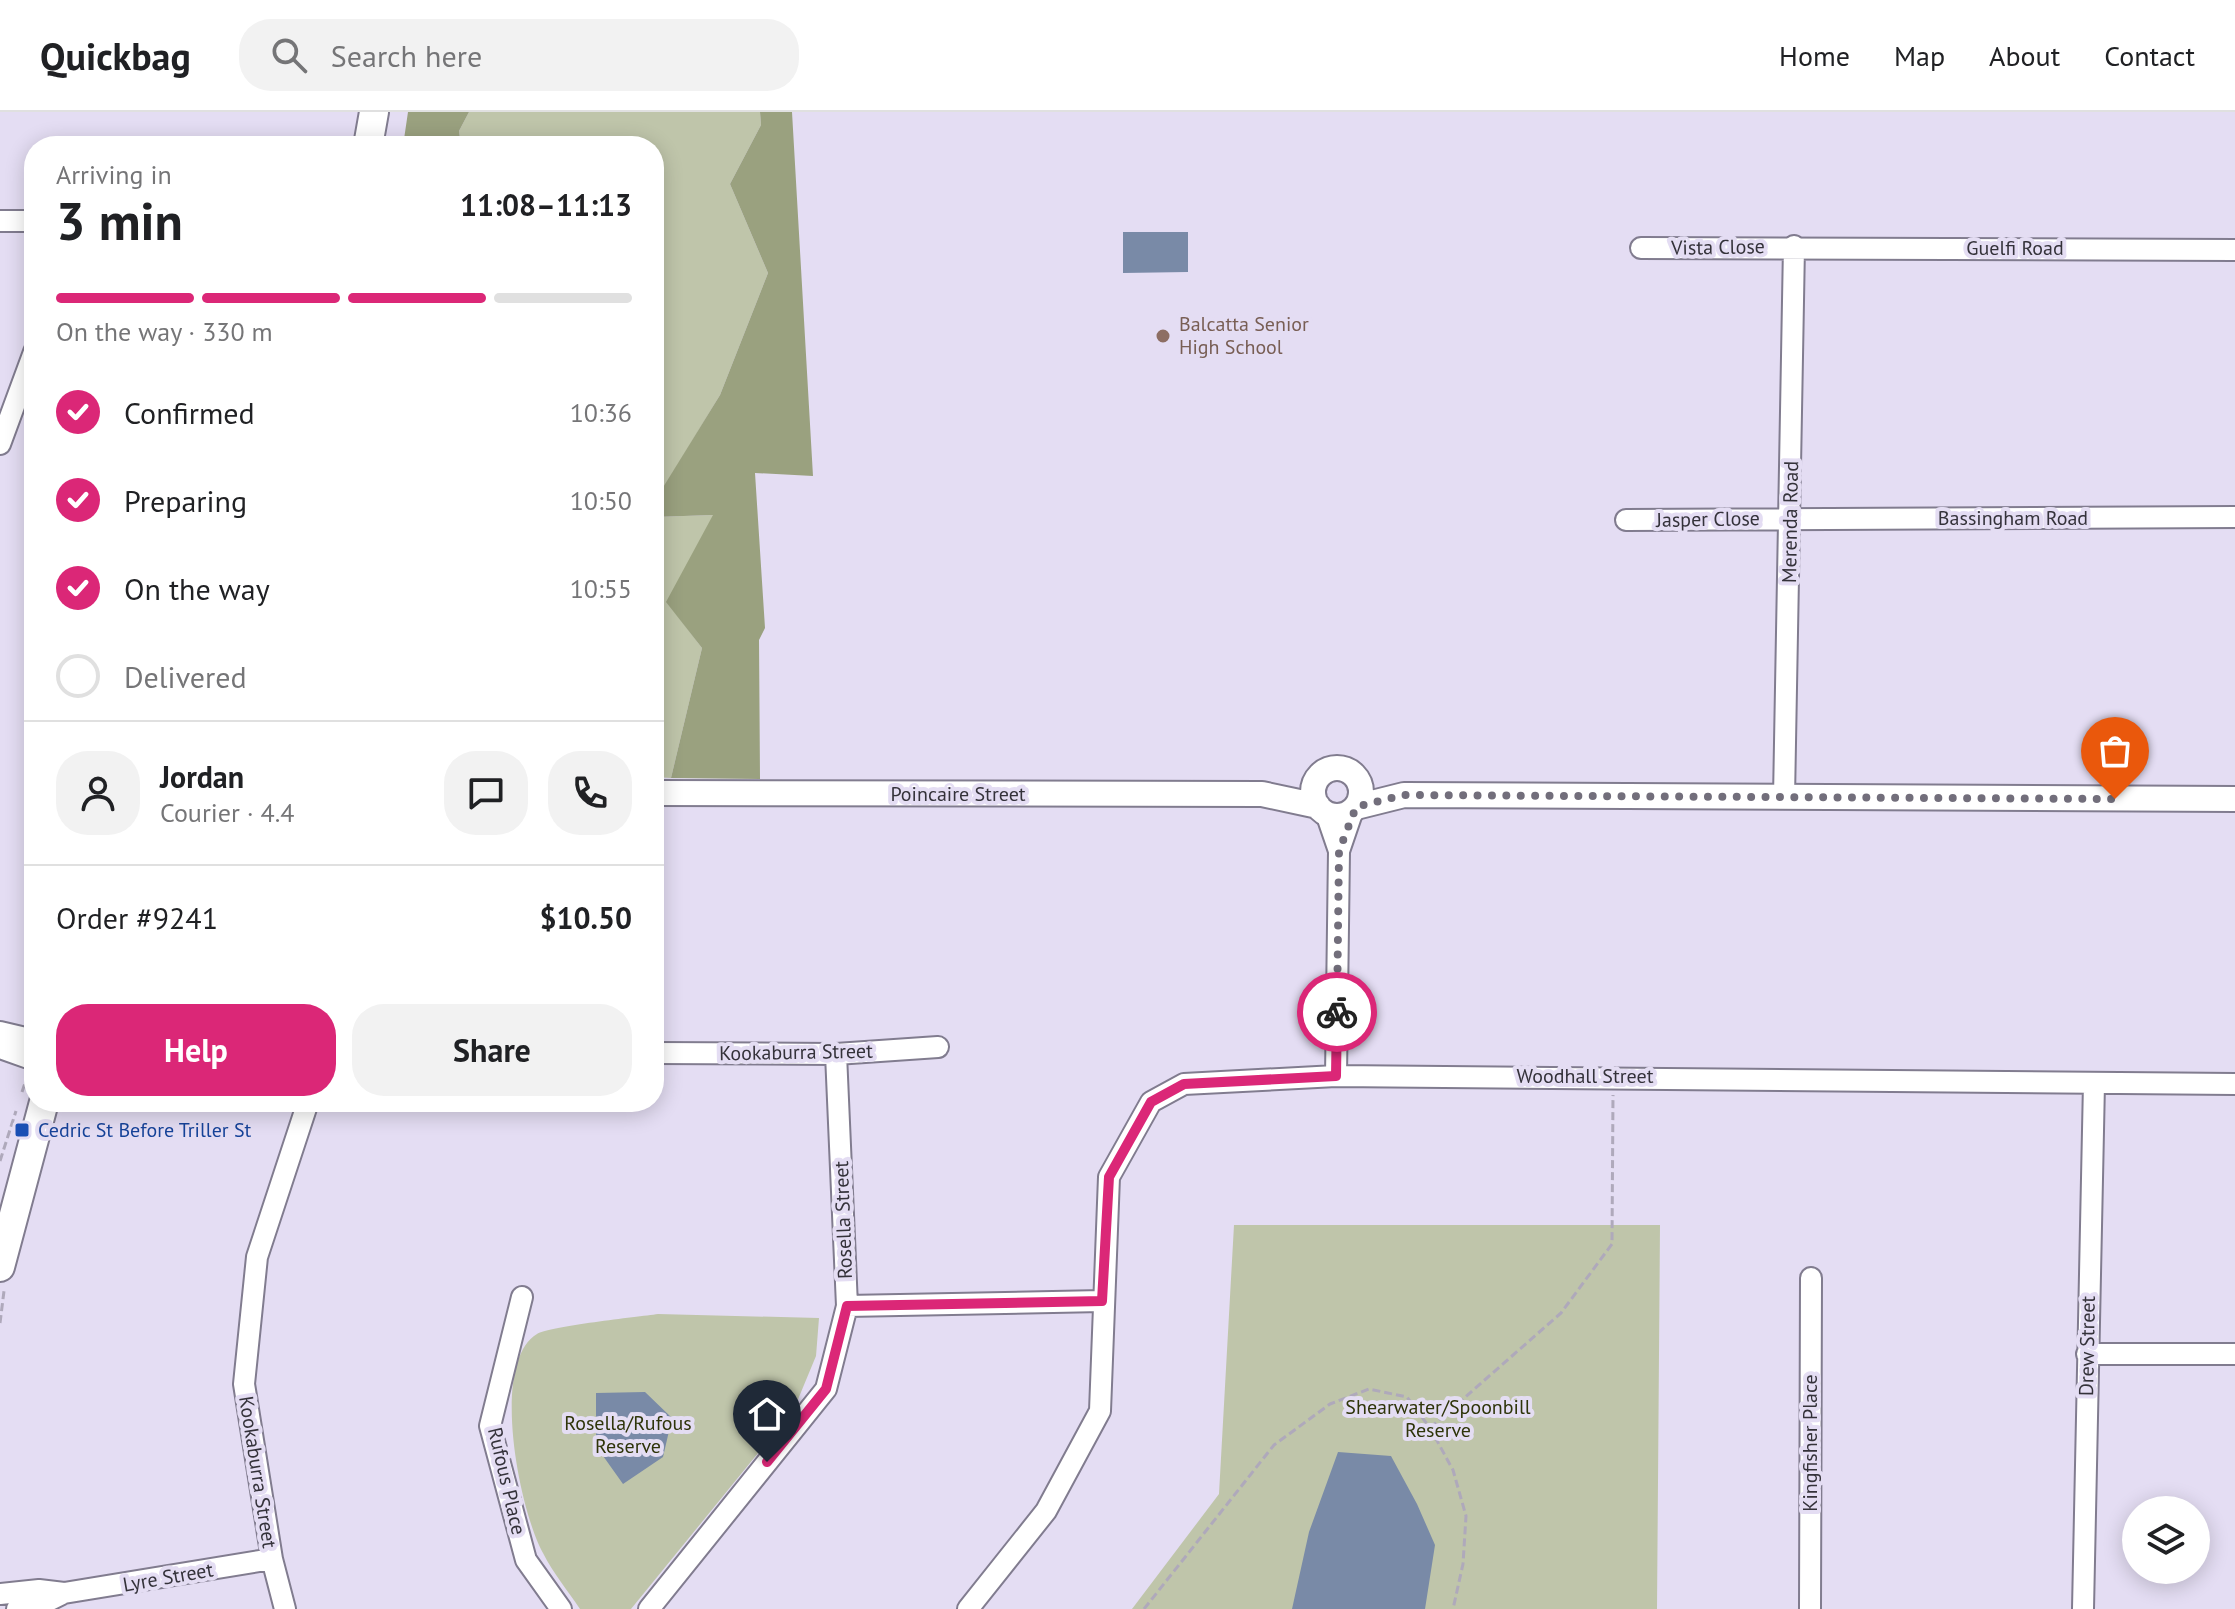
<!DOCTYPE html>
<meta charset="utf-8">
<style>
:root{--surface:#fff;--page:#f2f2f2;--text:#202124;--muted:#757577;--line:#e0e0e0;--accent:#db2777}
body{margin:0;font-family:"PT Sans",sans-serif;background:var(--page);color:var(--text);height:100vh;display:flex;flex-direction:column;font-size:30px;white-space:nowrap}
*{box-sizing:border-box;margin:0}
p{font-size:26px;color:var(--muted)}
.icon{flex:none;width:44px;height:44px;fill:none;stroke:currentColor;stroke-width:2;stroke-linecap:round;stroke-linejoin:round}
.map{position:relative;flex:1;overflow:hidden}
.sheet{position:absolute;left:24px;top:24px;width:640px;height:976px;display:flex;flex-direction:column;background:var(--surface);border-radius:32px;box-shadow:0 4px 20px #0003}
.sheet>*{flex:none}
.controls{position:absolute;left:2122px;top:1384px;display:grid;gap:16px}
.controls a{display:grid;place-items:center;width:88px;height:88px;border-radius:50%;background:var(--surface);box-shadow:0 4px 20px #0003;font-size:40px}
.pin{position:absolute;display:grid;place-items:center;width:68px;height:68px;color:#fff;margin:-82px -34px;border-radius:50% 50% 50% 0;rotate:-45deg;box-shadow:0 0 8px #0007}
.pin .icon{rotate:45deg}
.courier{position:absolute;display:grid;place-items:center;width:80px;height:80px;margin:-40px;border:6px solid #db2777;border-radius:50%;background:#fff;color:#222;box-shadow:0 2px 10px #0007}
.overview em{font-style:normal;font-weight:600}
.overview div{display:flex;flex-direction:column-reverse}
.overview{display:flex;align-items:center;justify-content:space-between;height:136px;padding:0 32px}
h1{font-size:52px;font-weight:600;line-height:60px}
.bar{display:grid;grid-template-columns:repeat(4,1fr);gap:12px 8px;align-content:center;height:96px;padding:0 32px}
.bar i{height:10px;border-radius:6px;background:var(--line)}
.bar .current{background:var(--accent)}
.bar p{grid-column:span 4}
.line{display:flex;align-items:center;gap:20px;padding:0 32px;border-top:2px solid var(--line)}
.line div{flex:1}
.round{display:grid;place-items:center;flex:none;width:84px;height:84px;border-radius:32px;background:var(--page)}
ol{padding:0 32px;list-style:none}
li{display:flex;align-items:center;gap:24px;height:88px}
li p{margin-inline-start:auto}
li .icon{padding:8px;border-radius:50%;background:var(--accent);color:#fff;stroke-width:4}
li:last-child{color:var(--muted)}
li i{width:44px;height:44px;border:4px solid var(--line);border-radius:50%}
.cta{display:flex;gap:16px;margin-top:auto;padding:16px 32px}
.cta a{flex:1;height:92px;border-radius:32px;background:var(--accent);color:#fff;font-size:32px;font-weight:600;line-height:92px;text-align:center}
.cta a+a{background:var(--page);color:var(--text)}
header{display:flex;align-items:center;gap:48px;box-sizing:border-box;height:112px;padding:0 40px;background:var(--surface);border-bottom:2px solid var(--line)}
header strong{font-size:38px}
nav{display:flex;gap:44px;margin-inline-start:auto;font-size:28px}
.search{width:560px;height:72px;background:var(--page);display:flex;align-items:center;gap:20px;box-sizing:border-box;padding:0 28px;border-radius:32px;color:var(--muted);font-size:30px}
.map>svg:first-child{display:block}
.green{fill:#bfc5aa}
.forest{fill:#9aa17f}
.water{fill:#798aa7}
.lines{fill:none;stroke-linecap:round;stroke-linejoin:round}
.minor-casing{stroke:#817c8f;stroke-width:24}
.tertiary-casing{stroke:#817c8f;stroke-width:28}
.secondary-casing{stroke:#817c8f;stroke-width:32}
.path{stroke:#afa9bb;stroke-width:3;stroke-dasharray:8 4;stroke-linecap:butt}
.minor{stroke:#fff;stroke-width:20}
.tertiary{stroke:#fff;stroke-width:24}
.secondary{stroke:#fff;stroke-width:28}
.done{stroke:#726e7b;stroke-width:8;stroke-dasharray:0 14.4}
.route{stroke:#db2777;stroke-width:10}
.education-dot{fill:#8d6e63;stroke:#e4ddf3;stroke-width:3}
.transit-dot{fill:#1a4fb4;stroke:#e4ddf3;stroke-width:3}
.labels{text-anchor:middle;stroke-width:8;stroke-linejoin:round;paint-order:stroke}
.street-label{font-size:20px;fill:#34323a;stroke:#e4ddf3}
.education-label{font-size:20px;fill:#785e54;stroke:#e4ddf3;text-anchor:start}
.transit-label{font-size:20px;fill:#164399;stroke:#e4ddf3;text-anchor:start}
.park-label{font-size:20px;fill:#2e3409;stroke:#e4ddf3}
</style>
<header>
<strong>Quickbag</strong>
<div class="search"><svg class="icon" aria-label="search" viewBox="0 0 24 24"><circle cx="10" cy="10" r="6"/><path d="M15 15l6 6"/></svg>Search here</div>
<nav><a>Home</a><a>Map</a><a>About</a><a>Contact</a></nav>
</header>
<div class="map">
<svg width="2235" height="1497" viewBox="0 0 2235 1497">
<rect width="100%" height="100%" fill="#e4ddf3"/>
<path class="green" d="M469,0h291l1,13 -31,59 38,89 -48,122 -65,107 -1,-356h-193l-2,-15z
M714,403l-47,87 35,46 -31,130 -17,-1v-260z
M1234,1113h426l-3,384h-525l87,-115z
M658,1202l161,4 -3,38 -22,53 -163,200h-51c-12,-18 -27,-36 -37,-56 -23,-41 -54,-190 -6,-219 13,-8 100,-17 121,-20z"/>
<path class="forest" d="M408,0h61l-10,19 2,15h-58z
M760,0h32l21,364 -58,-3 10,155 -6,12 1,139 -89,-1 31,-130 -36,-46 47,-87 -59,2v-15l66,-107 48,-122 -38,-89 31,-59z"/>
<path class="water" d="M1123,120h65v40l-65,1z
M645,1280l27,26 -9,39 -40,27 -27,-38v-53z
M1338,1340l53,4 26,48 18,41 -10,64h-133l17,-77z"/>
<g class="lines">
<g class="minor-casing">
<path id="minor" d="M0,109h34
M1641,136l594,2
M0,332l34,-92
M1626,408l609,-3
M1784,686l10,-552
M1326,701l13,38
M0,920l34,8
M0,936l34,12
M654,941l182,1 102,-7
M1336,964l3,-225 14,-41
M522,1185l-32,129 36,134 35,49
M847,1194l255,-5
M2087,1242h148
M0,1482l39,-4 25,3 208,-34
M17,1497l23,-4 24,-12
M285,1497l-13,-50 -28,-175 13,-127 51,-155
M649,1497l177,-220 21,-83 -11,-252
M968,1497l78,-98 54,-100 9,-234 42,-75 33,-18 152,-8 899,8
M1810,1497l1,-331
M2083,1497l11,-526"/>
</g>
<g class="tertiary-casing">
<path id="tertiary" d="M1313 680a24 24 0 1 1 48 0a24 24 0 1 1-48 0Z
M654,681l608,1 56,12
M1356,695l48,-12 831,4"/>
</g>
<g class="secondary-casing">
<path id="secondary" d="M368,34l6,-34
M0,1155l44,-165"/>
</g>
<path class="path" d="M22,980l5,-15
M0,1049l16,-50
M0,1211l4,-32
M1430,1316l131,-115 51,-69 1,-149
M1144,1497l130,-164 56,-41 39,-15 38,8 23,31 23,42 13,46 -3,48 -10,45"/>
<use href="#minor" class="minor"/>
<use href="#tertiary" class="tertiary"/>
<use href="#secondary" class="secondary"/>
</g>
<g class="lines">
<path class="done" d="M1337,900l2,-161 17,-44 48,-12 711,4"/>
<path class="route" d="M767,1350l59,-73 21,-83 255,-5 7,-124 42,-75 33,-18 152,-8 1,-64"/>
</g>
<circle class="education-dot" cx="1163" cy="224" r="8"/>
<rect class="transit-dot" x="14" y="1010" width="16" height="16" rx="4"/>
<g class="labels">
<g class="street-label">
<text transform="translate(1718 135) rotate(-1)" y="7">Vista Close</text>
<text x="2015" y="143">Guelfi Road</text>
<text x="2013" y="413">Bassingham Road</text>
<text transform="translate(1708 407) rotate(-1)" y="7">Jasper Close</text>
<text transform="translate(1790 410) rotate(-89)" y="7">Merenda Road</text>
<text x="958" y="689">Poincaire Street</text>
<text transform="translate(796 940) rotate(-1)" y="7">Kookaburra Street</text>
<text x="1585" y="971">Woodhall Street</text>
<text transform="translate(843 1108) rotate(-92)" y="7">Rosella Street</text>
<text transform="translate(2087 1234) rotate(-89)" y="7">Drew Street</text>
<text transform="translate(1810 1331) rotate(-90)" y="7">Kingfisher Place</text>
<text transform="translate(258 1360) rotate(81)" y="7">Kookaburra Street</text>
<text transform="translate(507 1369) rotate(77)" y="7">Rufous Place</text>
<text transform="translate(168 1465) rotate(-10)" y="7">Lyre Street</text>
</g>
<g class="education-label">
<text x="1179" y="219">Balcatta Senior<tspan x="1179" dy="23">High School</tspan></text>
</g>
<g class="transit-label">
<text x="38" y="1025">Cedric St Before Triller St</text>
</g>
<g class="park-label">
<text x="1438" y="1302">Shearwater/Spoonbill<tspan x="1438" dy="23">Reserve</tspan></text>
<text x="628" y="1318">Rosella/Rufous<tspan x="628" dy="23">Reserve</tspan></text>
</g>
</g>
</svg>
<div class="controls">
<a><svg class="icon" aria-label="layers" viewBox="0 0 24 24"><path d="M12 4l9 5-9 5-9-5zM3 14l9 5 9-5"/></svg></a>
</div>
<div class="pin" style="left:2115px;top:687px;background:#ea580c"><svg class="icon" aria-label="bag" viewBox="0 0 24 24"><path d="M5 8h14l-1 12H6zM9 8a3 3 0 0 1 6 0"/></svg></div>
<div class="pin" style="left:767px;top:1350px;background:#1f2937"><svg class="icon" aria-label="home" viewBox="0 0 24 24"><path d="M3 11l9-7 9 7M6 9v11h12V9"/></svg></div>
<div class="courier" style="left:1337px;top:900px"><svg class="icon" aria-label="bike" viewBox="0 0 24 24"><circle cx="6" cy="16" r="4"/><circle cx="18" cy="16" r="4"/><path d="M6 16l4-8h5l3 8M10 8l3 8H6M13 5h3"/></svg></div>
<section class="sheet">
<div class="overview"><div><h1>3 min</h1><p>Arriving in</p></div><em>11:08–11:13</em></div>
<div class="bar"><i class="current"></i><i class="current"></i><i class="current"></i><i></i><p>On the way · 330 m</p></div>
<ol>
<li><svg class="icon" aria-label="check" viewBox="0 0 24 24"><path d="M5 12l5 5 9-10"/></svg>Confirmed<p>10:36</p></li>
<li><svg class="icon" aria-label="check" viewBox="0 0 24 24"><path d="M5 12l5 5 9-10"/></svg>Preparing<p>10:50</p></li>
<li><svg class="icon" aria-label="check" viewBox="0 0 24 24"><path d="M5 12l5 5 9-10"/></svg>On the way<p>10:55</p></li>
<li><i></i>Delivered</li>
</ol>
<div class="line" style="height:144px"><a class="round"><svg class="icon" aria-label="person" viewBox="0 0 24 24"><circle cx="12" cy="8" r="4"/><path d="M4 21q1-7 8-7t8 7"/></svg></a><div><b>Jordan</b><p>Courier · 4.4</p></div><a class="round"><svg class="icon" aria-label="chat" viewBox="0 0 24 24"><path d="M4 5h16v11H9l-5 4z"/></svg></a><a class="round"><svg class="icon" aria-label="phone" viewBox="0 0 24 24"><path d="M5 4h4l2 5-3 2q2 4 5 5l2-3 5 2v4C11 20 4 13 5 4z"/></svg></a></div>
<div class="line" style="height:104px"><div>Order #9241</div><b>$10.50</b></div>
<div class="cta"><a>Help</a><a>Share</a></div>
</section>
</div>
